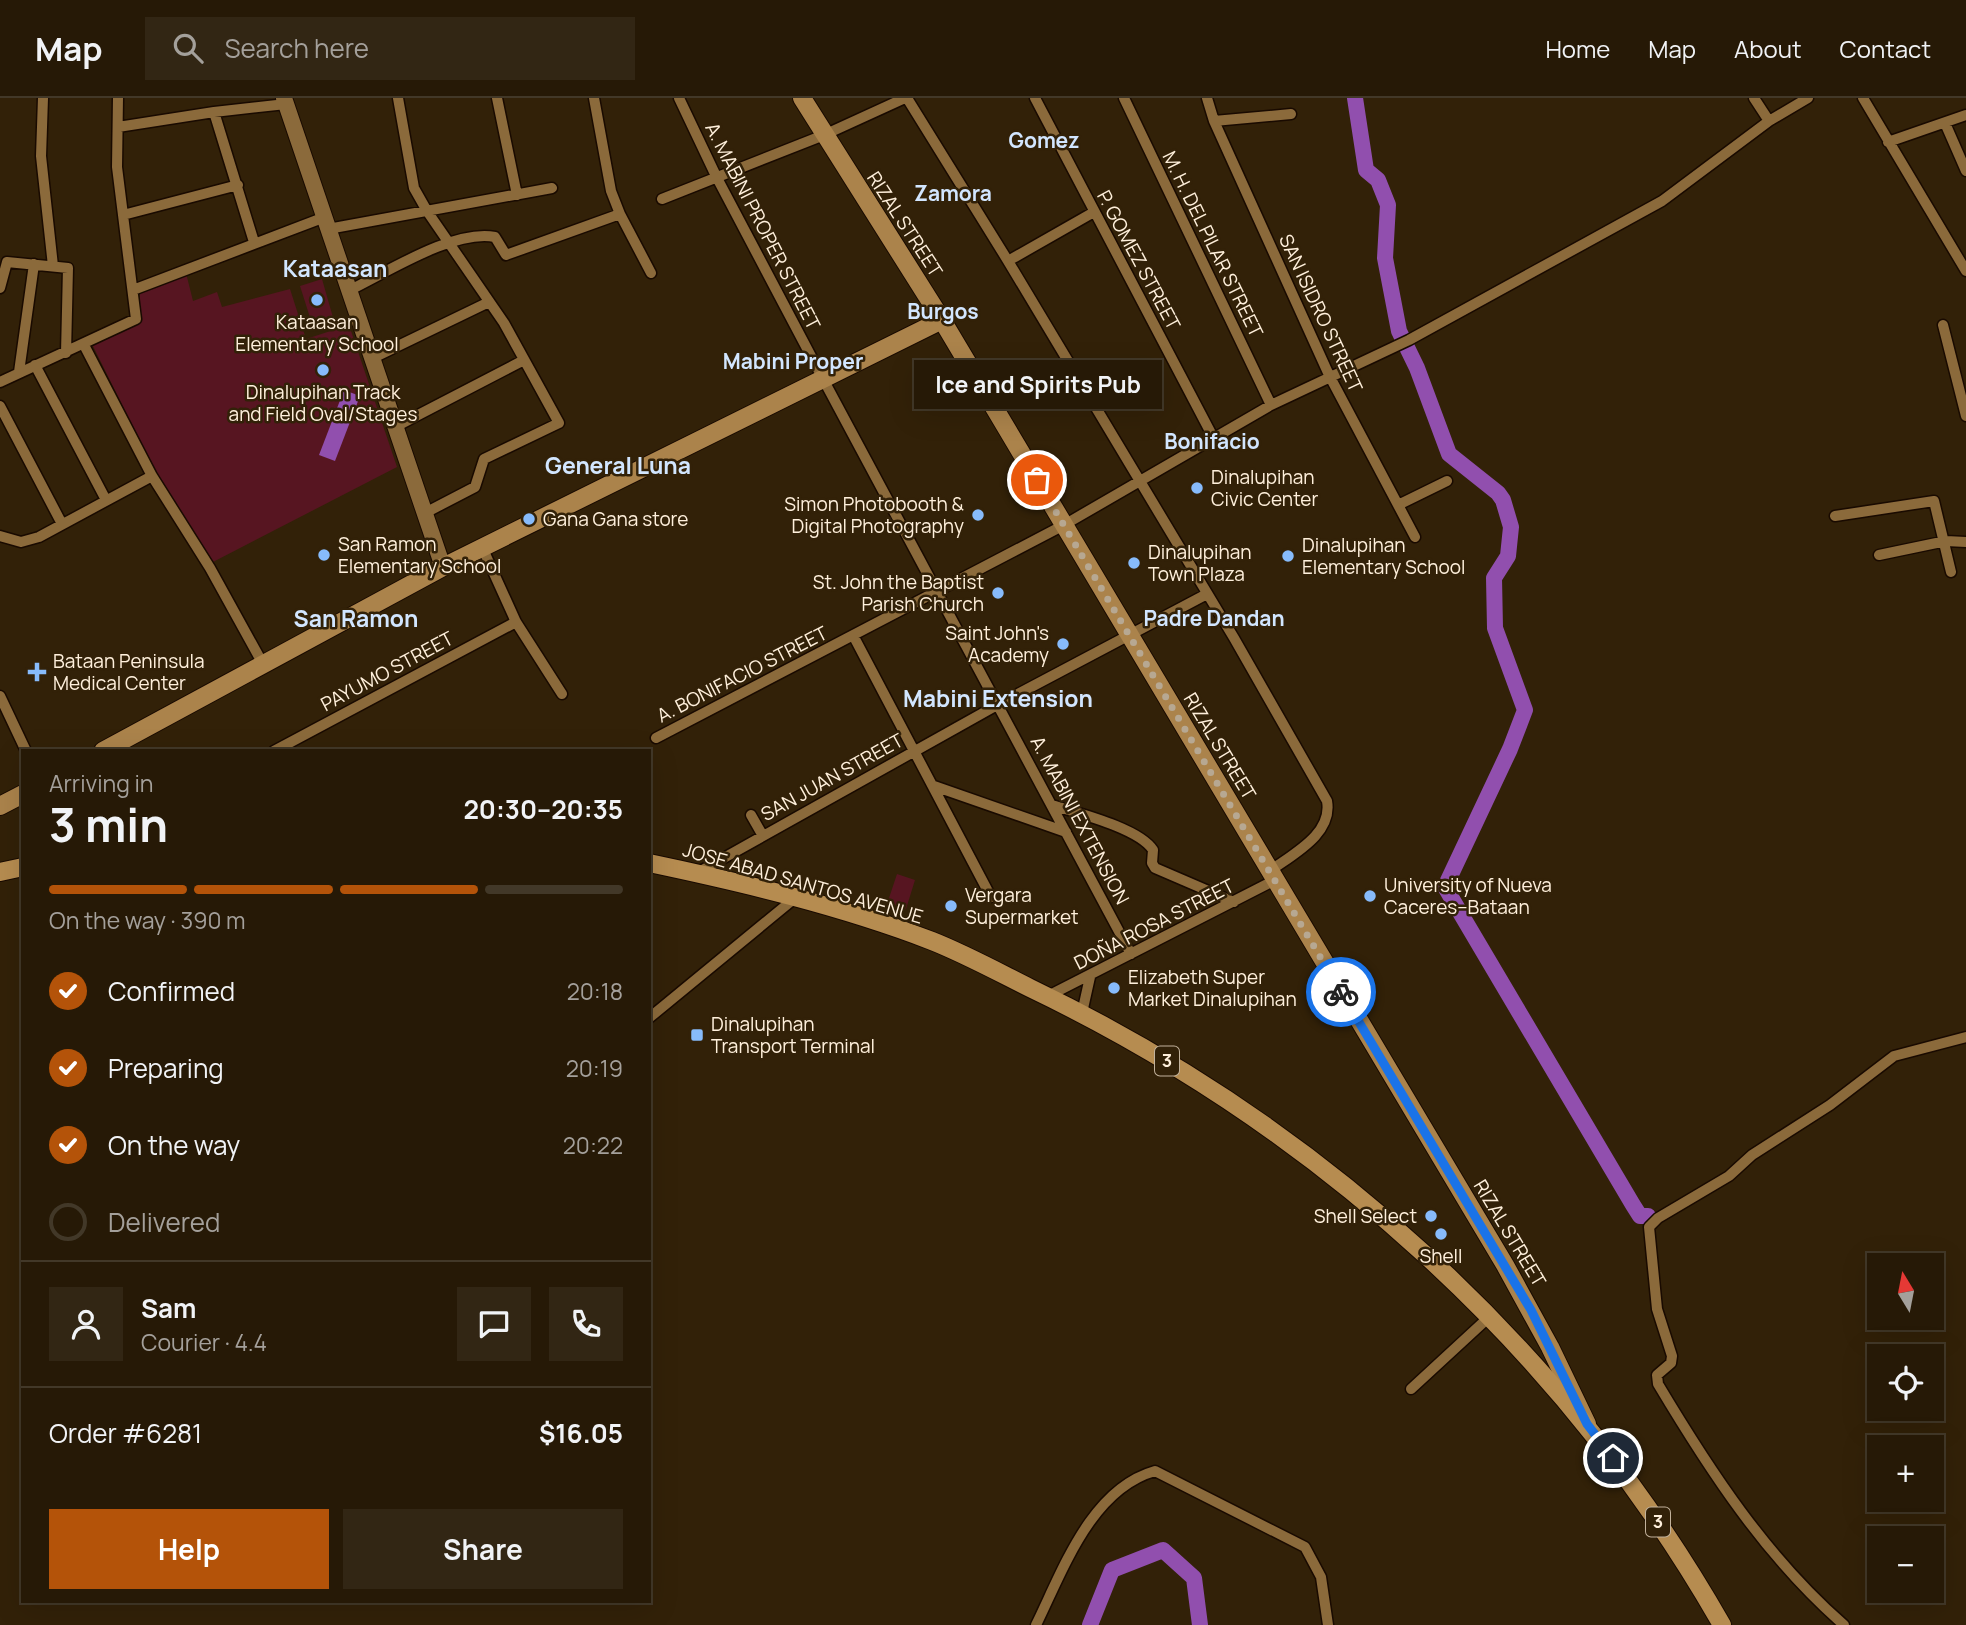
<!DOCTYPE html>
<meta charset="utf-8">
<style>
:root{--surface:#261906;--page:#322614;--text:#f1f3f6;--muted:#a4a09b;--line:#423828;--accent:#b45309}
body{margin:0;font-family:Manrope,sans-serif;background:var(--page);color:var(--text);height:100vh;display:flex;flex-direction:column;font-size:26px;white-space:nowrap}
*{box-sizing:border-box;margin:0}
p{font-size:23px;color:var(--muted)}
.icon{flex:none;width:38px;height:38px;fill:none;stroke:currentColor;stroke-width:2;stroke-linecap:round;stroke-linejoin:round}
.map{position:relative;flex:1;overflow:hidden}
.details{position:absolute;left:21px;top:651px;width:630px;height:854px;display:flex;flex-direction:column;background:var(--surface);border-radius:0px;box-shadow:0 7px 28px #0002,0 0 0 2px var(--line)}
.details>*{flex:none}
.needle{width:46px;rotate:350deg}
.controls{position:absolute;left:1867px;top:1155px;display:grid;gap:14px}
.controls a{display:grid;place-items:center;width:77px;height:77px;border-radius:0px;background:var(--surface);box-shadow:0 7px 28px #0002,0 0 0 2px var(--line);font-size:35px}
.pin{position:absolute;display:grid;place-items:center;width:60px;height:60px;color:#fff;margin:-30px;border:4px solid #fff;border-radius:50%;box-shadow:0 2px 7px #0007}
.courier{position:absolute;display:grid;place-items:center;width:70px;height:70px;margin:-35px;border:5px solid #1a73e8;border-radius:50%;background:#fff;color:#222;box-shadow:0 2px 9px #0007}
.bubble{position:absolute;height:49px;border-radius:0px;background:var(--surface);box-shadow:0 7px 28px #0002,0 0 0 2px var(--line);font-size:23px;font-weight:700;line-height:49px;text-align:center}
.head em{font-style:normal;font-weight:700}
.head div{display:flex;flex-direction:column-reverse}
.head{display:flex;align-items:center;justify-content:space-between;height:119px;padding:0 28px}
h1{font-size:46px;font-weight:700;line-height:52px}
.bar{display:grid;grid-template-columns:repeat(4,1fr);gap:10px 7px;align-content:center;height:84px;padding:0 28px}
.bar i{height:9px;border-radius:5px;background:var(--line)}
.bar .selected{background:var(--accent)}
.bar p{grid-column:span 4}
.line{display:flex;align-items:center;gap:18px;padding:0 28px;border-top:2px solid var(--line)}
.line div{flex:1}
.round{display:grid;place-items:center;flex:none;width:74px;height:74px;border-radius:0px;background:var(--page)}
ol{padding:0 28px;list-style:none}
li{display:flex;align-items:center;gap:21px;height:77px}
li p{margin-inline-start:auto}
li .icon{padding:7px;border-radius:50%;background:var(--accent);color:#fff;stroke-width:4}
li:last-child{color:var(--muted)}
li i{width:38px;height:38px;border:4px solid var(--line);border-radius:50%}
.button{display:flex;gap:14px;margin-top:auto;padding:14px 28px}
.button a{flex:1;height:80px;border-radius:0px;background:var(--accent);color:#fff;font-size:28px;font-weight:700;line-height:80px;text-align:center}
.button a+a{background:var(--page);color:var(--text)}
header{display:flex;align-items:center;gap:42px;box-sizing:border-box;height:98px;padding:0 35px;background:var(--surface);border-bottom:2px solid var(--line)}
header strong{font-size:33px}
nav{display:flex;gap:38px;margin-inline-start:auto;font-size:24px}
.search{width:490px;height:63px;background:var(--page);display:flex;align-items:center;gap:18px;box-sizing:border-box;padding:0 24px;border-radius:0px;color:var(--muted);font-size:26px}
.map>svg:first-child{display:block}
.green{fill:#571521}
.water{fill:#914fae}
.lines{fill:none;stroke-linecap:round;stroke-linejoin:round}
.river{stroke:#914fae;stroke-width:16}
.minor-casing{stroke:#190a00;stroke-width:13}
.secondary-casing{stroke:#190a00;stroke-width:18}
.primary-casing{stroke:#190a00;stroke-width:20}
.trunk-casing{stroke:#190a00;stroke-width:20}
.minor{stroke:#8b6a3b;stroke-width:10}
.secondary{stroke:#8b6a3b;stroke-width:16}
.primary{stroke:#ab834b;stroke-width:18}
.trunk{stroke:#b68c50;stroke-width:18}
.done{stroke:#b7a892;stroke-width:7;stroke-dasharray:0 12.6}
.route{stroke:#1a73e8;stroke-width:9}
.poi-dot{fill:#87bbfb;stroke:#322108;stroke-width:2.5}
.labels{text-anchor:middle;stroke-width:5;stroke-linejoin:round;paint-order:stroke}
.shield{fill:#322108;stroke:#c2b29c;stroke-width:2}
.shield-label{font-size:18px;font-weight:bold;fill:#fff0dc}
.street-label{font-size:19px;fill:#fff0dc;stroke:#322108}
.poi-label{font-size:19px;fill:#fff0dc;stroke:#322108;text-anchor:start}
.neighbourhood-label{font-size:21px;font-weight:bold;fill:#d2e6ff;stroke:#322108}
.quarter-label{font-size:23px;font-weight:bold;fill:#d2e6ff;stroke:#322108}
</style>
<header>
<strong>Map</strong>
<div class="search"><svg class="icon" aria-label="search" viewBox="0 0 24 24"><circle cx="10" cy="10" r="6"/><path d="M15 15l6 6"/></svg>Search here</div>
<nav><a>Home</a><a>Map</a><a>About</a><a>Contact</a></nav>
</header>
<div class="map">
<svg width="1966" height="1527" viewBox="0 0 1966 1527">
<rect width="100%" height="100%" fill="#322108"/>
<path class="green" d="M186,175l7,28 24,-9 5,15 68,-18 16,50 43,-14 48,142 -184,95 -60,-95 -61,-123 48,-21v-33z
M322,181l12,42 -21,6 -13,-41z
M897,776l18,6 -9,29 -19,-5z"/>
<path class="water" d="M344,292l16,6 -25,65 -16,-6z"/>
<g class="lines">
<path class="river" d="M1355,0l11,72 12,10 10,25 -3,53 14,73 18,37 32,86 49,39 5,7 8,27 -3,29 -14,22 1,50 30,82 -15,39 -65,138 188,318 7,11h8
M1090,1527l22,-55 51,-20 31,28 6,47"/>
<g class="minor-casing">
<path id="minor" d="M43,0l-2,58 12,110
M398,0l16,90 13,23 77,112 55,100 -75,36 -9,28 -50,26
M497,0l20,97
M594,0l17,93 9,23 31,59
M679,0l37,78 106,201 309,577
M907,0l101,163 226,377 93,163c6,33 -34,53 -57,70
M1035,0l178,339
M1124,0l147,307
M1207,0l7,23 115,254 86,162
M1754,0l15,23
M1863,0l103,173
M214,14l40,130
M1214,23l77,-7
M1945,25l21,48
M118,29l96,-15 72,-8
M1888,44l78,-27
M662,101l162,-64 81,-37
M123,117l115,-30
M328,131l224,-41
M1008,163l86,-49
M0,190l7,-26 61,6 -2,85
M133,192l192,-73
M348,193c38,-18 105,-62 147,-54l11,18 114,-41
M1943,227l23,91
M84,247l68,131 58,92 53,96
M371,261l118,-57
M35,267l71,135
M19,274l15,-108
M0,284l136,-63 -19,-152 1,-69
M0,308l62,118
M395,329l129,-67
M1398,407l49,-24
M1835,418l99,-15 17,71
M0,438l21,6 18,-5 113,-61
M482,449l34,75 46,72
M1879,457l67,-14 20,1
M854,539l137,260
M0,598l26,55
M656,640l408,-213 207,-120 138,-65 253,-139 107,-80 39,-23
M274,653l242,-129
M934,688l132,46
M1052,707c25,8 87,23 101,45l-1,13 3,5 79,34
M751,717l12,21
M697,775l302,-169 208,-110
M1048,898l227,-116
M1082,915l8,-36
M649,920l146,-120
M1411,1291l77,-71
M1036,1527c27,-55 55,-136 119,-154l150,76 16,30 7,48
M1844,1527c-78,-68 -134,-154 -186,-241l-1,-9 14,-12 1,-7 -15,-47 -8,-82 9,-9 71,-42 23,-21 78,-50 64,-49 72,-19"/>
</g>
<g class="secondary-casing">
<path id="secondary" d="M284,0l159,469"/>
</g>
<g class="primary-casing">
<path id="primary" d="M802,0l140,222 563,945 45,82 37,77
M103,653l340,-184 499,-247
M0,708l23,-12"/>
</g>
<g class="trunk-casing">
<path id="trunk" d="M649,765c95,20 192,43 283,78 33,13 66,31 98,47 288,138 534,360 692,637
M0,774l23,-5"/>
</g>
<use href="#minor" class="minor"/>
<use href="#secondary" class="secondary"/>
<use href="#primary" class="primary"/>
<use href="#trunk" class="trunk"/>
</g>
<g class="lines">
<path class="done" d="M1037,382l304,512"/>
<path class="route" d="M1341,894l190,318 56,114 26,34"/>
</g>
<g class="poi-dot">
<circle cx="317" cy="202" r="7"/>
<circle cx="323" cy="272" r="7"/>
<circle cx="1197" cy="390" r="7"/>
<circle cx="978" cy="417" r="7"/>
<circle cx="529" cy="421" r="7"/>
<circle cx="324" cy="457" r="7"/>
<circle cx="1288" cy="458" r="7"/>
<circle cx="1134" cy="465" r="7"/>
<circle cx="998" cy="495" r="7"/>
<circle cx="1063" cy="546" r="7"/>
<path d="M33.5 563.5h7v7h7v7h-7v7h-7v-7h-7v-7h7z"/>
<circle cx="1370" cy="798" r="7"/>
<circle cx="951" cy="808" r="7"/>
<circle cx="1114" cy="890" r="7"/>
<rect x="690" y="930" width="14" height="14" rx="3.5"/>
<circle cx="1431" cy="1118" r="7"/>
<circle cx="1441" cy="1136" r="7"/>
</g>
<g class="labels">
<g class="shield">
<rect x="1155" y="948.5" width="24" height="29" rx="5"/>
<rect x="1646" y="1409.5" width="24" height="29" rx="5"/>
</g>
<g class="shield-label">
<text x="1167" y="969">3</text>
<text x="1658" y="1430">3</text>
</g>
<g class="street-label">
<text transform="translate(905 126) rotate(57)" y="7">RIZAL STREET</text>
<text transform="translate(763 128) rotate(63)" y="7">A. MABINI PROPER STREET</text>
<text transform="translate(1213 146) rotate(64)" y="7">M. H. DEL PILAR STREET</text>
<text transform="translate(1139 162) rotate(62)" y="7">P. GOMEZ STREET</text>
<text transform="translate(1321 215) rotate(65)" y="7">SAN ISIDRO STREET</text>
<text transform="translate(387 573) rotate(-28)" y="7">PAYUMO STREET</text>
<text transform="translate(742 576) rotate(-27)" y="7">A. BONIFACIO STREET</text>
<text transform="translate(1220 648) rotate(59)" y="7">RIZAL STREET</text>
<text transform="translate(832 679) rotate(-29)" y="7">SAN JUAN STREET</text>
<text transform="translate(1080 722) rotate(62)" y="7">A. MABINI EXTENSION</text>
<text transform="translate(803 785) rotate(16)" y="7">JOSE ABAD SANTOS AVENUE</text>
<text transform="translate(1154 826) rotate(-27)" y="7">DOÑA ROSA STREET</text>
<text transform="translate(1510 1135) rotate(59)" y="7">RIZAL STREET</text>
</g>
<g class="poi-label">
<text x="317" y="231" text-anchor="middle">Kataasan<tspan x="317" dy="22">Elementary School</tspan></text>
<text x="323" y="301" text-anchor="middle">Dinalupihan Track<tspan x="323" dy="22">and Field Oval/Stages</tspan></text>
<text x="1211" y="386">Dinalupihan<tspan x="1211" dy="22">Civic Center</tspan></text>
<text x="964" y="413" text-anchor="end">Simon Photobooth &amp;<tspan x="964" dy="22">Digital Photography</tspan></text>
<text x="543" y="428">Gana Gana store</text>
<text x="338" y="453">San Ramon<tspan x="338" dy="22">Elementary School</tspan></text>
<text x="1302" y="454">Dinalupihan<tspan x="1302" dy="22">Elementary School</tspan></text>
<text x="1148" y="461">Dinalupihan<tspan x="1148" dy="22">Town Plaza</tspan></text>
<text x="984" y="491" text-anchor="end">St. John the Baptist<tspan x="984" dy="22">Parish Church</tspan></text>
<text x="1049" y="542" text-anchor="end">Saint John's<tspan x="1049" dy="22">Academy</tspan></text>
<text x="53" y="570">Bataan Peninsula<tspan x="53" dy="22">Medical Center</tspan></text>
<text x="1384" y="794">University of Nueva<tspan x="1384" dy="22">Caceres–Bataan</tspan></text>
<text x="965" y="804">Vergara<tspan x="965" dy="22">Supermarket</tspan></text>
<text x="1128" y="886">Elizabeth Super<tspan x="1128" dy="22">Market Dinalupihan</tspan></text>
<text x="711" y="933">Dinalupihan<tspan x="711" dy="22">Transport Terminal</tspan></text>
<text x="1417" y="1125" text-anchor="end">Shell Select</text>
<text x="1441" y="1165" text-anchor="middle">Shell</text>
</g>
<g class="neighbourhood-label">
<text x="1044" y="50">Gomez</text>
<text x="953" y="103">Zamora</text>
<text x="943" y="221">Burgos</text>
<text x="793" y="271">Mabini Proper</text>
<text x="1212" y="351">Bonifacio</text>
<text x="1214" y="528">Padre Dandan</text>
</g>
<g class="quarter-label">
<text x="335" y="179">Kataasan</text>
<text x="618" y="376">General Luna</text>
<text x="356" y="529">San Ramon</text>
<text x="998" y="609">Mabini Extension</text>
</g>
</g>
</svg>
<div class="controls">
<a><svg class="needle" viewBox="-14 -14 28 28"><path d="M0-13l5 13h-10z" fill="#e53935"/><path d="M0 13l5-13h-10z" fill="#a4a09b"/></svg></a>
<a><svg class="icon" aria-label="locate" viewBox="0 0 24 24"><circle cx="12" cy="12" r="6"/><path d="M12 2v4M12 18v4M2 12h4M18 12h4"/></svg></a>
<a>+</a>
<a>−</a>
</div>
<div class="pin" style="left:1037px;top:382px;background:#ea580c"><svg class="icon" aria-label="bag" viewBox="0 0 24 24"><path d="M5 8h14l-1 12H6zM9 8a3 3 0 0 1 6 0"/></svg></div>
<div class="pin" style="left:1613px;top:1360px;background:#1f2937"><svg class="icon" aria-label="home" viewBox="0 0 24 24"><path d="M3 11l9-7 9 7M6 9v11h12V9"/></svg></div>
<div class="courier" style="left:1341px;top:894px"><svg class="icon" aria-label="bike" viewBox="0 0 24 24"><circle cx="6" cy="16" r="4"/><circle cx="18" cy="16" r="4"/><path d="M6 16l4-8h5l3 8M10 8l3 8H6M13 5h3"/></svg></div>
<div class="bubble" style="left:914px;top:262px;width:248px">Ice and Spirits Pub</div>
<section class="details">
<div class="head"><div><h1>3 min</h1><p>Arriving in</p></div><em>20:30–20:35</em></div>
<div class="bar"><i class="selected"></i><i class="selected"></i><i class="selected"></i><i></i><p>On the way · 390 m</p></div>
<ol>
<li><svg class="icon" aria-label="check" viewBox="0 0 24 24"><path d="M5 12l5 5 9-10"/></svg>Confirmed<p>20:18</p></li>
<li><svg class="icon" aria-label="check" viewBox="0 0 24 24"><path d="M5 12l5 5 9-10"/></svg>Preparing<p>20:19</p></li>
<li><svg class="icon" aria-label="check" viewBox="0 0 24 24"><path d="M5 12l5 5 9-10"/></svg>On the way<p>20:22</p></li>
<li><i></i>Delivered</li>
</ol>
<div class="line" style="height:126px"><a class="round"><svg class="icon" aria-label="person" viewBox="0 0 24 24"><circle cx="12" cy="8" r="4"/><path d="M4 21q1-7 8-7t8 7"/></svg></a><div><b>Sam</b><p>Courier · 4.4</p></div><a class="round"><svg class="icon" aria-label="chat" viewBox="0 0 24 24"><path d="M4 5h16v11H9l-5 4z"/></svg></a><a class="round"><svg class="icon" aria-label="phone" viewBox="0 0 24 24"><path d="M5 4h4l2 5-3 2q2 4 5 5l2-3 5 2v4C11 20 4 13 5 4z"/></svg></a></div>
<div class="line" style="height:91px"><div>Order #6281</div><b>$16.05</b></div>
<div class="button"><a>Help</a><a>Share</a></div>
</section>
</div>
